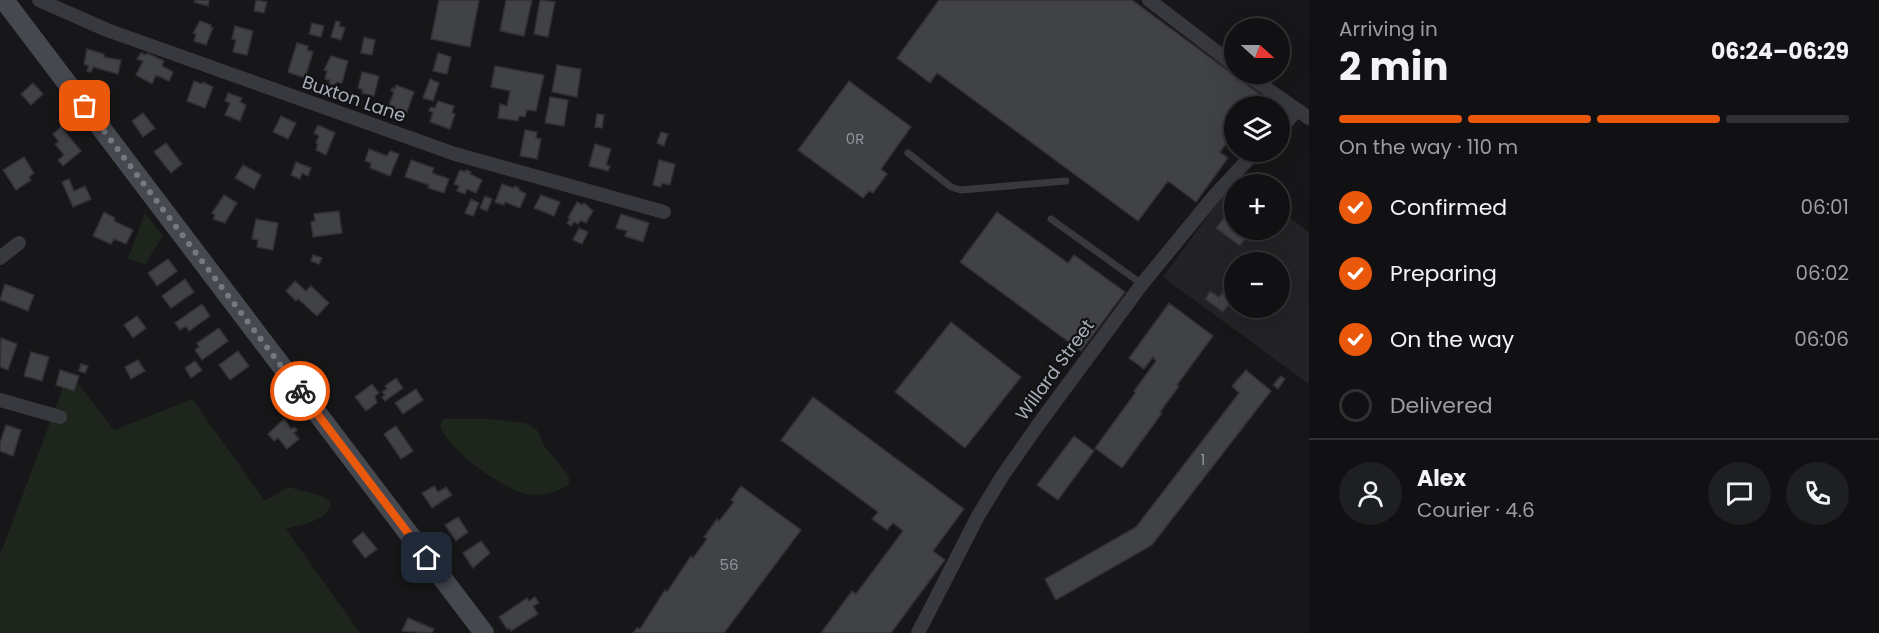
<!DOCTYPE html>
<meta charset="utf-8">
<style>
:root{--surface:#111113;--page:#1e1f21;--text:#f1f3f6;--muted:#9c9da0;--line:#303133;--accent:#ea580c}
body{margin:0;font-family:Poppins,sans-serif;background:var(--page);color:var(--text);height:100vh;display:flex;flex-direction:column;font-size:22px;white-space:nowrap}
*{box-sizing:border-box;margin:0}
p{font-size:20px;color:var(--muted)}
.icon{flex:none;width:33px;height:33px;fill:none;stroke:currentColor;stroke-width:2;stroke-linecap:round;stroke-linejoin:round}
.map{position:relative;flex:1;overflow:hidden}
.details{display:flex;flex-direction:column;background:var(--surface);width:570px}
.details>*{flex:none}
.needle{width:39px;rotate:111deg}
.fabs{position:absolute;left:1224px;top:18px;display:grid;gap:12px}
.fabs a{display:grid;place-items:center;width:66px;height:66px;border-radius:50%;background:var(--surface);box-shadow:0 6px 24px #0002,0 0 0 2px var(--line);font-size:30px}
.pin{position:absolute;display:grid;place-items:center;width:51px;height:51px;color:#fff;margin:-26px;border-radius:12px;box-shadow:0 3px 9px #0006}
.courier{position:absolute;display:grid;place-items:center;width:60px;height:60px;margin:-30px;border:4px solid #ea580c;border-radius:50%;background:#fff;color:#222;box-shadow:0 2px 8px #0007}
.head em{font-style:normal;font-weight:700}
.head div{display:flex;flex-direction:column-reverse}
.head{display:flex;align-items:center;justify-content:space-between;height:102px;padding:0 30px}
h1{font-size:39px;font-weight:700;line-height:45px}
.bar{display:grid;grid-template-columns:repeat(4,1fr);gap:9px 6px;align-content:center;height:72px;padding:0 30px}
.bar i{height:8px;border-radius:4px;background:var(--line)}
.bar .selected{background:var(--accent)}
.bar p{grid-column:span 4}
.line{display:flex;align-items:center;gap:15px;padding:0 30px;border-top:2px solid var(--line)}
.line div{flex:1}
.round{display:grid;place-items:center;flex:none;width:63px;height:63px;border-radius:32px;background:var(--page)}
ol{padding:0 30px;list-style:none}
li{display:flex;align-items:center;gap:18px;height:66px}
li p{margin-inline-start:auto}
li .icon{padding:6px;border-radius:50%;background:var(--accent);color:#fff;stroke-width:4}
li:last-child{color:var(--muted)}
li i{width:33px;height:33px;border:3px solid var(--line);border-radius:50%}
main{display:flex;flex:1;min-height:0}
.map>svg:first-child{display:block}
.built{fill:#232326;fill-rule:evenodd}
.green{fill:#1d251d}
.building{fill:#414246;stroke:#313135;stroke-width:1.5}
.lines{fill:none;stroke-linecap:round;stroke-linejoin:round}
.service{stroke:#38393e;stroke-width:7}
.minor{stroke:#38393e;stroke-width:14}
.secondary{stroke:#46484f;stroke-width:20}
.done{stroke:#757a82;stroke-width:6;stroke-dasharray:0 10.8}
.route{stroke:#ea580c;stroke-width:8}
.labels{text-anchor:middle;stroke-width:4.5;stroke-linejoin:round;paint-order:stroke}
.number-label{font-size:15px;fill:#8e949d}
.street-label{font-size:18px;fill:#a8afba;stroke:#121214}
</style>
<main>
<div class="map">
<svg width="1309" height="633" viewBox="0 0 1309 633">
<rect width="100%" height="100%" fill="#171719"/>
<path class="built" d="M1236,181l8,3h-10v46h46v-20l29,22v152l-146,-107 66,-90zM1234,262h46v46h-46z"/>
<path class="green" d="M145,213l18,23 -18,28 -17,-5z
M69,372l45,58 78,-31 73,102 23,-14 34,9 9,6c-2,20 -30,22 -45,27l74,104h-360v-78z
M443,419h47l36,4 11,7 8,17 24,29v8c-12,9 -28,13 -44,10 -23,-6 -78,-45 -85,-68z"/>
<path class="building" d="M195,0h14l-1,6 -14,-4z
M256,0l11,2 -3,11 -10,-2z
M439,0h40l-9,47 -39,-8z
M506,0h26l-8,36 -24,-5z
M540,0l15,2 -7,35 -14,-3z
M939,0h193l144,106h-42v27l-14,19 8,6 -32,44 -28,-21 -30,40 -201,-148 -7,10 -33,-25z
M200,21l11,4v3h2l-7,17 -12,-4 2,-7 -3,-1z
M336,21l4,1 -1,4 6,2 -4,12 -10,-3z
M312,23l12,3 -3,11 -12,-3z
M235,26l18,5 -6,24 -14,-3 3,-12 -4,-1z
M364,37l11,3 -3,15 -11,-2z
M297,43l11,3 -1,4 6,2 -8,26 -17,-6z
M87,49l17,5v3l17,3 -3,14 -25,-7 -2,5 -4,-1 2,-5 -5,-2z
M141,53l5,2 1,-2 17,8 -2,5 11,6 -4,9 -13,-6 -4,9 -16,-9 7,-14 -6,-2z
M438,53l13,4 -4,17 -14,-3z
M331,56l17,5 -6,22 -5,-1 -2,3 -6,-1 1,-4 -5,-1 2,-8 -3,-1z
M557,65l24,4 -4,28 -25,-5z
M495,66l49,9 -8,36 -9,-1 -2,7 -6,-1 -1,5 -20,-3 2,-14 7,2 3,-15 -19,-4z
M362,72l17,4 -5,20 -12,-3 1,-3 -5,-2z
M430,79l9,4 -6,18 -10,-3z
M194,81l8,3 1,-2 10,5 -8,21 -18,-7z
M849,81l62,46 -30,42 6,5 -14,19 -4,-2 -6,7 -65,-48z
M33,83l10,11 -12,11 -10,-11z
M396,85l18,7 -7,20 -13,-2 1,-3 -6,-2 5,-13 -3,-1 1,-3 3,1z
M228,93l14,5 -2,4 6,3 -6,16 -15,-6 5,-12 -5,-2z
M550,97l18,3 -4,26 -19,-3z
M438,101l16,5 -2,7 3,1 -5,15 -20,-7 3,-10 -4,-1 2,-4 4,1z
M143,113l12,15 -12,9 -11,-16z
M597,114l7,1 -2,13 -7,-1z
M281,116l15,7 -8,16 -15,-7z
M318,125l17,8 -9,22 -10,-5 2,-6 -2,-1 3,-7 -5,-3z
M61,127l20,24 -18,15 -5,-6 6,-5 -9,-11 4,-2 -6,-8z
M525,130l12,2 -1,6 5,1 -4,20 -17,-3z
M661,132l7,2 -4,12 -7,-3z
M166,143l16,21 -11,9 -17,-21z
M595,144l16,5 -5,16 4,1 -2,5 -19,-5z
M369,149l18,7 3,-5 9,3 -9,22 -20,-8 1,-5 -6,-2z
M24,157l10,16 -5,4 2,3 -15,10 -13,-20z
M411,160l23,8 -2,5 17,6 -5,14 -16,-5 1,-3 -24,-8z
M659,160l16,4 -5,21 -8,-2 -1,4 -8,-2z
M296,162l15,6 -3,8 -6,-3 -2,6 -9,-4z
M243,165l18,10 -7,14 -19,-11z
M460,170l5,2 1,-2 5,2 -1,2 12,6 -6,13 -9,-4 -2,5 -8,-3 2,-5 -5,-2z
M69,179l5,12 11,-5 6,13 -18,8 -11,-25z
M502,184l12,4 1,-2 4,2v2l7,4 -6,14 -15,-6 -1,3 -9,-3z
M224,195l13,8 -12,20 -12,-4 2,-4 -3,-2z
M541,195l19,7 -6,14 -20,-8z
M485,196l7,3 -5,12 -7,-3z
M471,199l8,4 -6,13 -8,-3z
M577,202l5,3 2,-2 9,8 -7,12 -5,-3 -3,4 -4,-2 -3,4 -4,-3 3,-4 -2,-1z
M1234,204v26h18l-12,16 -24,-18z
M339,211l3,22 -29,4 -2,-15 4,-1 -1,-7z
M104,212l11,6 -1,3 19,9 -7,14 -12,-5 -3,5 -18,-8z
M997,212l71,51 6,-8 51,37 -44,59 -121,-89z
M621,214l28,9 -6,19 -18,-6 2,-5 -11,-3z
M256,219l22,4 -5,27 -16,-3 1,-7 -6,-1z
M579,228l9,4 -6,12 -9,-4z
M313,255l9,3 -3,6 -8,-3z
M168,259l9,12 -20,15 -9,-13z
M185,279l9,13 -23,16 -9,-12z
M295,281l11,10 5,-5 18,17 -12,13 -19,-17 -2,2 -10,-10z
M5,284l29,11 -6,16 -28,-11z
M1210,291l9,6 4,-5 10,8 -10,12 -18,-13z
M1169,303l44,33 -36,49 2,1 -19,26 2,1 -40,55 -27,-20 41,-56 -2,-1 22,-30 -3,-4 -9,12 -15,-11z
M202,304l8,12 -21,15 -3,-5 -6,4 -5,-7z
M137,316l9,12 -13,10 -9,-13z
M951,322l70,55 -56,71 -70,-56z
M219,328l9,13 -26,19 -7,-10 4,-3 -2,-4z
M1,338l16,6 -9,26 -8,-3z
M238,351l11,15 -19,14 -11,-15z
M31,352l18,5 -7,24 -18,-5z
M138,360l7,11 -14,8 -6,-12z
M195,361l7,9 -11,8 -6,-10z
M81,364l7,2 -3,7 -6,-2z
M60,370l19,6 -5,15 -18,-6z
M1246,370l25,21 -119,154 -96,55 -11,-21 91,-52 103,-134 -7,-7z
M1281,376l4,3 -7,10 -5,-4z
M396,378l7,10 -18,13 -3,-4 3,-2 -3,-3 5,-3 -2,-3z
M372,384l7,9 -4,3 2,7 -11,8 -11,-14z
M416,389l7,11 -20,14 -8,-11z
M813,397l151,112 -31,42 12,9 -54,73h-70l31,-42 4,3 47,-63 -10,-8 -6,7 -15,-11 6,-7 -97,-72z
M284,419l7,10 3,-2 3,3 -3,3 5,6 -12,10 -9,-11 -4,3 -6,-7z
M6,425l15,5 -8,26 -13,-5v-8z
M396,426l17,25 -12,8 -17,-25z
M1074,436l20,15 -36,49 -21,-15z
M434,486l4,6 8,-5 6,8 -20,13 -10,-15z
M741,486l60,44 -77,103h-91l4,-5 3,1 25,-39 2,2 24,-36 2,2 14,-19 -3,-2 13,-18 2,2 15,-19 -3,-2z
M458,517l10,15 -12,9 -11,-16z
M363,532l14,17 -12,9 -13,-17z
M481,541l9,12 -17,15 -10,-15z
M535,597l4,6 -6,3 5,8 -27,17 -2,-3 -2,1 -8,-12 28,-19 2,3z
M408,618l26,11 -2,4 -30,-2z"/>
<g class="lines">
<path class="service" d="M908,153l43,34 10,3 105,-9
M1051,219l91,65"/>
<path class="minor" d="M39,0l68,30 348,124 209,58
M1149,0l85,65
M1246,74l63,44
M1280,129l17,-19
M0,258l19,-15
M0,400l60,17
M918,633l60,-117 25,-41 35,-50 104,-141 73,-89 40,-43"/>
<path class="secondary" d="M4,0l480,633"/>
</g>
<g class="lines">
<path class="done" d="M85,106l215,285"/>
<path class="route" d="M300,391l127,167"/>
</g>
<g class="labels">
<g class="number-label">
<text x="855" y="144">0R</text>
<text x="1203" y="465">1</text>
<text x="729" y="570">56</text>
</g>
<g class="street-label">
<text transform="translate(354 99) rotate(19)" y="6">Buxton Lane</text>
<text transform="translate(1055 370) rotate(-54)" y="6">Willard Street</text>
</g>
</g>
</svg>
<div class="fabs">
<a><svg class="needle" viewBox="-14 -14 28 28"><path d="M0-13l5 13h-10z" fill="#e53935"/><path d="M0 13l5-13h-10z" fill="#9c9da0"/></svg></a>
<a><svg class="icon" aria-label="layers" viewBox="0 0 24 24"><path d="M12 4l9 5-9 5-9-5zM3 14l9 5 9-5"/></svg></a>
<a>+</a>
<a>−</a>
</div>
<div class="pin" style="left:85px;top:106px;background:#ea580c"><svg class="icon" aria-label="bag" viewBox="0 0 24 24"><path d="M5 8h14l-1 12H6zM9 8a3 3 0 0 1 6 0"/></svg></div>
<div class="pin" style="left:427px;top:558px;background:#1f2937"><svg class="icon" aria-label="home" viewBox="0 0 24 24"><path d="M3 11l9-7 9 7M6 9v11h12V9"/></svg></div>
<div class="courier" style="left:300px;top:391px"><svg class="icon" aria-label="bike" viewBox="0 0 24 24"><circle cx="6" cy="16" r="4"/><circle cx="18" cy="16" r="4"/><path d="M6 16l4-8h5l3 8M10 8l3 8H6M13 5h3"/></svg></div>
</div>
<section class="details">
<div class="head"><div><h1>2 min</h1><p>Arriving in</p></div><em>06:24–06:29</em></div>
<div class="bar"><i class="selected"></i><i class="selected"></i><i class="selected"></i><i></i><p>On the way · 110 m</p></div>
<ol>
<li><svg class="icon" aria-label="check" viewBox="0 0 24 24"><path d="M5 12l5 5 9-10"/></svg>Confirmed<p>06:01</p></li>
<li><svg class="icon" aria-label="check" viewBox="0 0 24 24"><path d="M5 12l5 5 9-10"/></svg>Preparing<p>06:02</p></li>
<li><svg class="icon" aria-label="check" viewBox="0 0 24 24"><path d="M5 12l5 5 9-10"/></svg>On the way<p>06:06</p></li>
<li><i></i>Delivered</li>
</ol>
<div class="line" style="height:108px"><a class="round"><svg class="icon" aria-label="person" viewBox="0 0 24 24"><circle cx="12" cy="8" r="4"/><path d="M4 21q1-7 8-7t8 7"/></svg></a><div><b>Alex</b><p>Courier · 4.6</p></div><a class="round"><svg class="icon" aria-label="chat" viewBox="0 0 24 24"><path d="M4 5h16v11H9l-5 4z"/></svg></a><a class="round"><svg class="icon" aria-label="phone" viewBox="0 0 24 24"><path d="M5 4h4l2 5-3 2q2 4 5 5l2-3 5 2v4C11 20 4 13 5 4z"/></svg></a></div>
</section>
</main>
